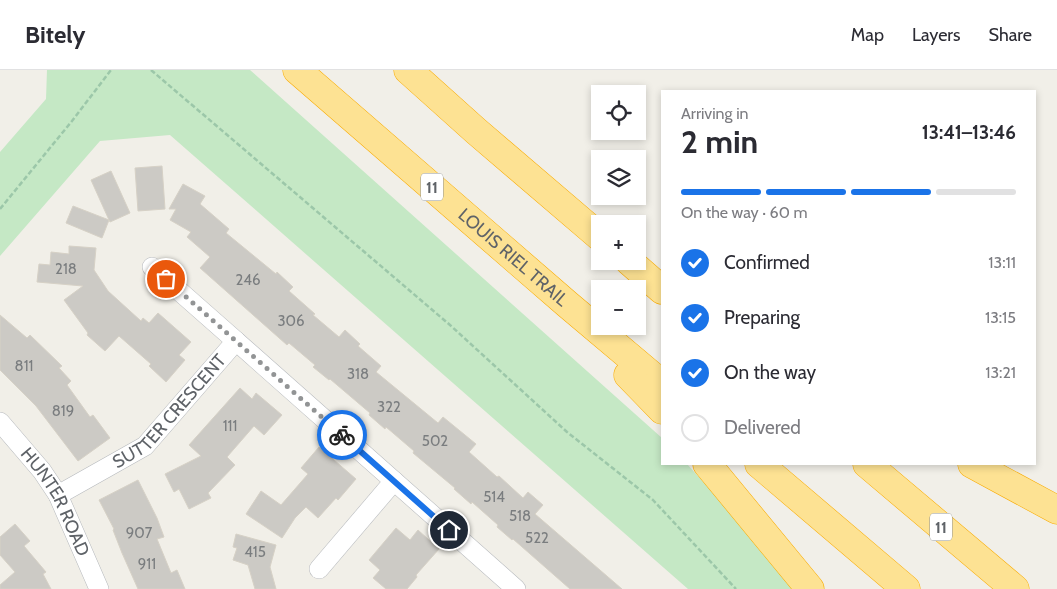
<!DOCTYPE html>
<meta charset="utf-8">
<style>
:root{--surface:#fff;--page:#f2f2f3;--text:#2b2b33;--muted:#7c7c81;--line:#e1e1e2;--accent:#1a73e8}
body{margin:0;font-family:Cabin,sans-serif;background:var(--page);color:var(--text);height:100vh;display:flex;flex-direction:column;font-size:19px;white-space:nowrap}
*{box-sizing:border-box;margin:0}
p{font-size:16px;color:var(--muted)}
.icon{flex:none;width:28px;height:28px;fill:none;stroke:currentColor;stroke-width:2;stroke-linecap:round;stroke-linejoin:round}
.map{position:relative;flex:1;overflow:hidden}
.details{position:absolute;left:661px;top:20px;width:375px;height:375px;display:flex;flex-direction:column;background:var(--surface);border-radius:0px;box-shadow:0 2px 8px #0003}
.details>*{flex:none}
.tools{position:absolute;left:591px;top:15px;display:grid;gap:10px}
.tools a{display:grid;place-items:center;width:55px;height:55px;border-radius:0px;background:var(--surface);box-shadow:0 2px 8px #0003;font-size:25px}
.pin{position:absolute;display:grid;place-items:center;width:42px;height:42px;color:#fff;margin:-21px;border:2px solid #fff;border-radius:50%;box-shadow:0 1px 5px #0007}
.courier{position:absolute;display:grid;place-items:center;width:50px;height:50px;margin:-25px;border:4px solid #1a73e8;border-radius:50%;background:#fff;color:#222;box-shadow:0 1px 6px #0007}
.summary em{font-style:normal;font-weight:700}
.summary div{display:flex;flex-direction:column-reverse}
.summary{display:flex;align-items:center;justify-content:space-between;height:85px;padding:0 20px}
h1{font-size:32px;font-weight:700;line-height:38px}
.bar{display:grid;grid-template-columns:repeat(4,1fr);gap:8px 5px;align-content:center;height:60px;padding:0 20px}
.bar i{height:6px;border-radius:4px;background:var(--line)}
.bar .current{background:var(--accent)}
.bar p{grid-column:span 4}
ol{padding:0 20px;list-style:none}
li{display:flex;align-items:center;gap:15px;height:55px}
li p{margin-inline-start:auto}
li .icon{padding:5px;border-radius:50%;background:var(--accent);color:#fff;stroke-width:4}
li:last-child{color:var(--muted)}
li i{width:28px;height:28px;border:2px solid var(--line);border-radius:50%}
header{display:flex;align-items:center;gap:30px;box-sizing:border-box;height:70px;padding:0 25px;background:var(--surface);border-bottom:1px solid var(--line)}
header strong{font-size:24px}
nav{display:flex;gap:28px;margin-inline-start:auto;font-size:18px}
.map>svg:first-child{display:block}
.green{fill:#c5e8c5}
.building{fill:#cccac5;stroke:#d6d1c6}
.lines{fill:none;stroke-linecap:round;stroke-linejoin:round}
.minor-casing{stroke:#b5b8bc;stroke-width:20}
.highway-casing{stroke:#f9ab00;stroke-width:29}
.path{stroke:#9cc7a9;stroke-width:2.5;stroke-dasharray:5 2.5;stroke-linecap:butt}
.minor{stroke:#fff;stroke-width:19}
.highway{stroke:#fde293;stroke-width:28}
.done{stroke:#929495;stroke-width:5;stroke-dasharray:0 9}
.route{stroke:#1a73e8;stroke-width:6}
.labels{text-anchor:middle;stroke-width:5;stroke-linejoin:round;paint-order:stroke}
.number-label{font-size:15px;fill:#7a7d7f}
.shield{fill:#fff;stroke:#8f9295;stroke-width:1}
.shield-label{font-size:16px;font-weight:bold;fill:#5f6368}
.street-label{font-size:18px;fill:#5f6368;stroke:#fff}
</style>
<header>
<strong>Bitely</strong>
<nav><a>Map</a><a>Layers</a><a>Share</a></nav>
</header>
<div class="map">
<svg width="1057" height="519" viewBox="0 0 1057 519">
<rect width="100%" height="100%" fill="#f1efe8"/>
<path class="green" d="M47,0h203l412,368v26h25l100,110 12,15h-111l-518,-454 -70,6 -100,115v-104l46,-53z"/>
<path class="building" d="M162,96l3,43 -27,2 -3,-43z
M111,101l19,42 -20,9 -1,-2 -7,18 -36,-15 7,-17 36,14 -18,-40z
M183,114l22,12 -5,8 29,25 -3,4 50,41 1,-2 16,15 -4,4 26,23 -2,1 26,22 6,-7 15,14 -2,2 23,20 -5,6 62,51 5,-6 33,27 -7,8 28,25 2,-1 24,22 5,-6 15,13 -8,9 87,75h-52l-57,-50 -1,1 -15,-13 1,-2 -26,-23 -1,2 -17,-15 1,-1 -42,-35 1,-2 -28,-24 -1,2 -16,-14 1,-2 -40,-34 -1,1 -16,-13 2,-2 -26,-22 -2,2 -87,-77 10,-11 -23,-20 4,-5 -21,-12 6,-11h-7z
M69,176l27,2 -2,22 14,21 33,30 2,-3 6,5 9,-10 33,29 -12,13 6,5 -19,22 -17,-16 2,-2 -32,-28 -14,15 -18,-16 1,-2 -24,-33 19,-14 -46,-4 2,-18 11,1 1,-13 18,2z
M0,245l27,23 3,-3 32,31 -3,2 12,13 -4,4 23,32 3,-2 17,23 -32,23 -42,-55 -36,-36z
M240,318l12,11 4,-6 26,22 -18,20 -10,-9 -27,31 8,8 -27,28 3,5 -22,11 -10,-20 -5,3 -9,-18 36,-18 -12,-11z
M319,377l37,32 -18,21 -2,-2 -18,20 -12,-11 -11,11 -13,20 -36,-24 15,-23 20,14 27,-31 -7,-6z
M138,410l19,38 7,19 -7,2 14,34 6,-3 8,19h-47l-16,-36 -9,-23 1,-1 -15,-29z
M15,454l15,17 -6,5 22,26 -3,2 8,15h-51v-4l15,-13 -15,-17v-18z
M396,458l14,12 8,-10 21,19 -23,26 1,2 -10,12h-21l-13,-11 7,-8 -11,-10z
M236,464l40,11 -6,22 6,22h-21l-7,-24 -15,-5 4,-12 -4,-1z"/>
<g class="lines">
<g class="minor-casing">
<g id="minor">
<path d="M152,197l84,74"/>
<path id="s1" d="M0,352l42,49 16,24 41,94"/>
<path id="s2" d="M58,425l87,-49 91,-105 280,248"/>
<path d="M319,499l75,-88"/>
</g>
</g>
<g class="highway-casing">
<g id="highway">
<path id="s3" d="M297,0l270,234 95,80"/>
<path d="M408,0l68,61 124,106"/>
<path d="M629,191l33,29"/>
<path d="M628,305l34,35"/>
<path d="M707,394l103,125"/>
<path d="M759,394l147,125"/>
<path d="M867,394l148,125"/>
<path d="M972,394l85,46"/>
</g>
</g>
<path class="path" d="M151,0l299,255 117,107 86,68 83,89
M0,139l72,-88 39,-51"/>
<use href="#minor" class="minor"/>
<use href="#highway" class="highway"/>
</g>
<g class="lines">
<path class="done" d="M166,209l176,156"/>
<path class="route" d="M342,365l107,95"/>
</g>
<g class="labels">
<g class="number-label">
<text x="66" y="204">218</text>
<text x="248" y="215">246</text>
<text x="291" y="256">306</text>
<text x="24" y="301">811</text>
<text x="358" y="309">318</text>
<text x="389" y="342">322</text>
<text x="63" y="346">819</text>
<text x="230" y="361">111</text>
<text x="435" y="376">502</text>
<text x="494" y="432">514</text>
<text x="520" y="451">518</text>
<text x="139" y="468">907</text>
<text x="537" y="473">522</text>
<text x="255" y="487">415</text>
<text x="147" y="499">911</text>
</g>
<g class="shield">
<rect x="421" y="103.5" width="22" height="27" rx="4"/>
<rect x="930" y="443.5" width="22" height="27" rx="4"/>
</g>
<g class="shield-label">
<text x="432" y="123">11</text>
<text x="941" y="463">11</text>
</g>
<g class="street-label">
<text dy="6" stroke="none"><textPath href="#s3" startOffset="286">LOUIS RIEL TRAIL</textPath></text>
<text dy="6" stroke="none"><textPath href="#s2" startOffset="141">SUTTER CRESCENT</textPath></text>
<text dy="6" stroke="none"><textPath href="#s1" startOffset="98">HUNTER ROAD</textPath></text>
</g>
</g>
</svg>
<div class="tools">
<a><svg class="icon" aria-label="locate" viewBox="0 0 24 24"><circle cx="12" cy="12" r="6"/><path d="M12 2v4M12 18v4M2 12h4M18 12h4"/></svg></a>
<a><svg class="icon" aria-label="layers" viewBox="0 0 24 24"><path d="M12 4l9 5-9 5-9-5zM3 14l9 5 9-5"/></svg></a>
<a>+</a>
<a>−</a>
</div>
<div class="pin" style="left:166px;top:209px;background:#ea580c"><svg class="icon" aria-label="bag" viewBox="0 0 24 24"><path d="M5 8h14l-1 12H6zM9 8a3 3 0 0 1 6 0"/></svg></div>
<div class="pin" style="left:449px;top:460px;background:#1f2937"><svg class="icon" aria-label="home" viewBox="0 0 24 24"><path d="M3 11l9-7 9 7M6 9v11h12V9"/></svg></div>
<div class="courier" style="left:342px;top:365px"><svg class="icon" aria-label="bike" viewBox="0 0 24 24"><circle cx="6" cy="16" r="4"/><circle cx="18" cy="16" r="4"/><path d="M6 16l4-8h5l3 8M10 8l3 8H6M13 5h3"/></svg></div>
<section class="details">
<div class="summary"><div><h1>2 min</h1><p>Arriving in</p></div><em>13:41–13:46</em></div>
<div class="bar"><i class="current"></i><i class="current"></i><i class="current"></i><i></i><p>On the way · 60 m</p></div>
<ol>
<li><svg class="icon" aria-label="check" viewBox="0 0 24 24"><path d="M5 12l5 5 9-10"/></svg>Confirmed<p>13:11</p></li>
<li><svg class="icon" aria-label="check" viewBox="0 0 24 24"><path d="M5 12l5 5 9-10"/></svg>Preparing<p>13:15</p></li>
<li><svg class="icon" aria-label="check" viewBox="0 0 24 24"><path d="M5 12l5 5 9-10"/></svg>On the way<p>13:21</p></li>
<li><i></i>Delivered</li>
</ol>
</section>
</div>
